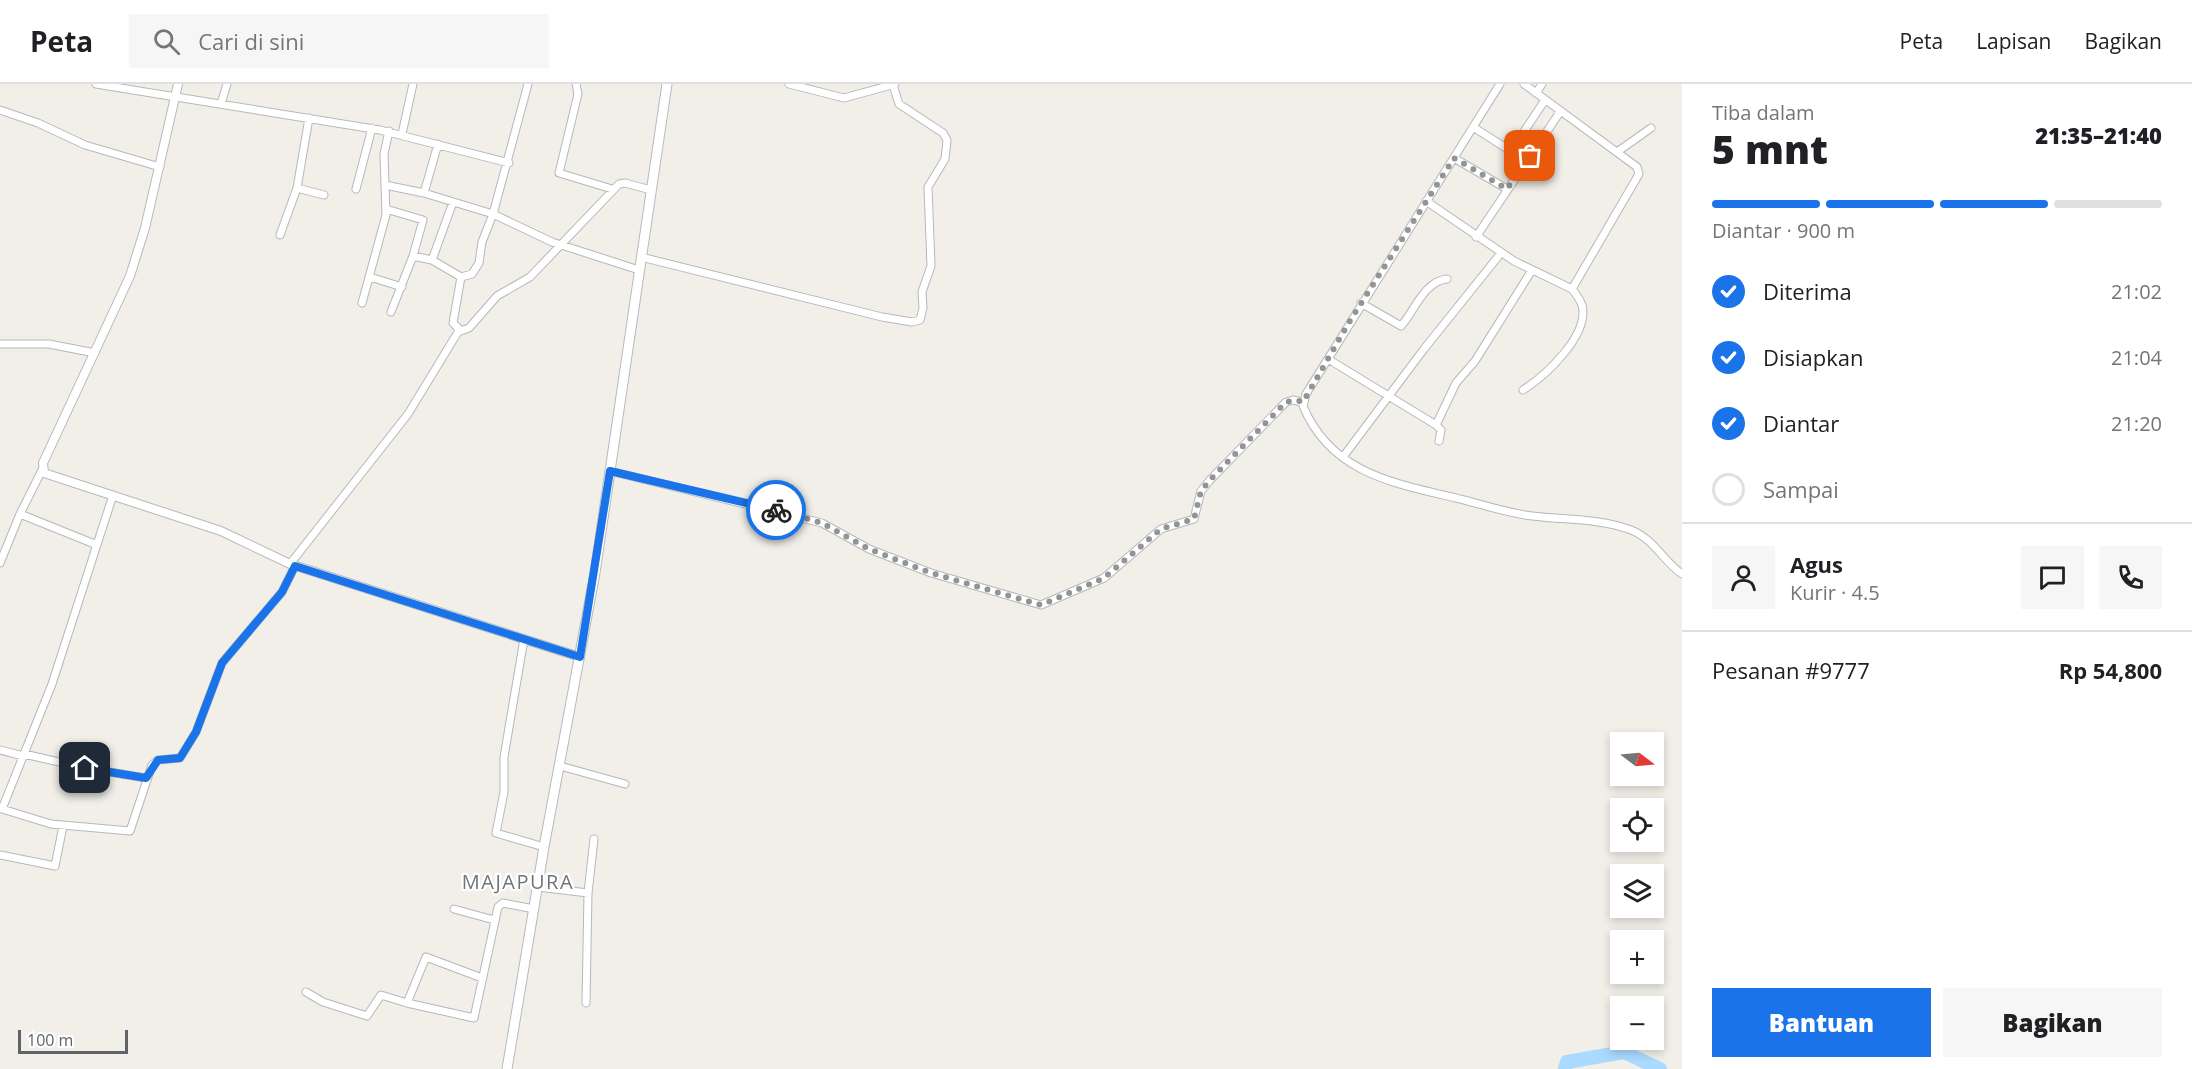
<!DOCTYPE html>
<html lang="id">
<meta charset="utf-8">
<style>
:root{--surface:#fff;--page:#f6f6f6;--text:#202124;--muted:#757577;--line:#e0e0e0;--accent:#1a73e8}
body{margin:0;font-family:"Open Sans",sans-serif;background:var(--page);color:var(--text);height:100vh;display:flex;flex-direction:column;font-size:22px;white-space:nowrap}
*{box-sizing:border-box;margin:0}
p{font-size:20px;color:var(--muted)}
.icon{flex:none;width:33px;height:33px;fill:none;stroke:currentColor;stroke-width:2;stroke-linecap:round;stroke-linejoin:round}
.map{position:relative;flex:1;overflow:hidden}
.sheet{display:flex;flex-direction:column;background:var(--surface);width:510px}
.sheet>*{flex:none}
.needle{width:39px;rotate:106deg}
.tools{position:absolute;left:1610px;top:648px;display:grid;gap:12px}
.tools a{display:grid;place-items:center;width:54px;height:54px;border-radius:0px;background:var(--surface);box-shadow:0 3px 9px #0003;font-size:30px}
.scale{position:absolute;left:18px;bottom:15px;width:110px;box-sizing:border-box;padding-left:6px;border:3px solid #5f6368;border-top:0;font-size:16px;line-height:21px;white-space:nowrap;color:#5f6368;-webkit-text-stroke:4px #fff;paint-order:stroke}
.pin{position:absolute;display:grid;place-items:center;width:51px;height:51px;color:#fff;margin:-26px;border-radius:12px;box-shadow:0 3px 9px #0006}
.courier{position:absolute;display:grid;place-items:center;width:60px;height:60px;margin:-30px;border:4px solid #1a73e8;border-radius:50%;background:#fff;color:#222;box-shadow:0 2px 8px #0007}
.head em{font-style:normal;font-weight:800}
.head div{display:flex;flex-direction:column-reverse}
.head{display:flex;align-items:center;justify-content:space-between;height:102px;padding:0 30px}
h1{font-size:39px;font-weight:800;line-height:45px}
.bar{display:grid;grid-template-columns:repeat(4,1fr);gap:9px 6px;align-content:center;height:72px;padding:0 30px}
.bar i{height:8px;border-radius:4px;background:var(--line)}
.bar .current{background:var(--accent)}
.bar p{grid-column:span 4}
.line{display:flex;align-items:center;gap:15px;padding:0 30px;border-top:2px solid var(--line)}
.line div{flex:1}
.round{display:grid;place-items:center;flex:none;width:63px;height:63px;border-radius:0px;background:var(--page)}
ol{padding:0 30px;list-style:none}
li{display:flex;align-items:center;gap:18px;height:66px}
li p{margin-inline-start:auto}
li .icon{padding:6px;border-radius:50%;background:var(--accent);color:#fff;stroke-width:4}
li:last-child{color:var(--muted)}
li i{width:33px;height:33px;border:3px solid var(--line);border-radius:50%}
.action{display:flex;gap:12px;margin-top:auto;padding:12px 30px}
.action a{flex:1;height:69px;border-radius:0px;background:var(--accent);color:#fff;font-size:24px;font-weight:800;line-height:69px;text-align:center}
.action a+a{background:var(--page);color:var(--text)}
header{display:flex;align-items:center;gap:36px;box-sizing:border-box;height:84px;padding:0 30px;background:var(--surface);border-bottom:2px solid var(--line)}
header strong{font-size:28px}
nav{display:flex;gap:33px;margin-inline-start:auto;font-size:21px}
.search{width:420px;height:54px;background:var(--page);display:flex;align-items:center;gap:15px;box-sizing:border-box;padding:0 21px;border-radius:0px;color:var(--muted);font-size:22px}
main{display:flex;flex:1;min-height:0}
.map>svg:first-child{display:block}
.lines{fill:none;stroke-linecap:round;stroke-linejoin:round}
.river{stroke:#aadaff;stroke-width:14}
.minor-casing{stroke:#b5b8bc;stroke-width:9}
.tertiary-casing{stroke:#b5b8bc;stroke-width:10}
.secondary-casing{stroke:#b6babf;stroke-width:11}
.minor{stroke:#fff;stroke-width:7}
.tertiary{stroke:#fff;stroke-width:8}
.secondary{stroke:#fff;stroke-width:9}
.done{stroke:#929495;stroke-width:6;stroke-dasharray:0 10.8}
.route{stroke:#1a73e8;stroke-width:8}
.labels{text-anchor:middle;stroke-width:4.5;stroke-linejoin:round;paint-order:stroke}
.quarter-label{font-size:20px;letter-spacing:1.5px;fill:#70757a;stroke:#fff}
</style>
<header>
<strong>Peta</strong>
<div class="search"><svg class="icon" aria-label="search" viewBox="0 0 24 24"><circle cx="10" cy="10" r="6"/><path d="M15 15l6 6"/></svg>Cari di sini</div>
<nav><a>Peta</a><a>Lapisan</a><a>Bagikan</a></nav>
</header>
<main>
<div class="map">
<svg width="1682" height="985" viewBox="0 0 1682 985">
<rect width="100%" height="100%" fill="#f1efe8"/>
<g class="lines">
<path class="river" d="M1565,985l2,-7 57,-10 36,17"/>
<g class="minor-casing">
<path id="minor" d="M96,0l284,46 129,33
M528,0l-35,130 59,28 87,28
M576,0l2,10 -19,79 53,16
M789,0l55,14 51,-14
M1500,0l-194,310 -3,12c28,67 90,77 153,92 25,6 50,15 76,18 33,4 67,2 99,14 23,9 32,31 51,44
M1536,9l6,-9
M221,20l6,-20
M0,26l38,13 47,22 75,22
M1473,43l33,21h7l32,-48
M402,50l11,-50
M1515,61l15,11
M1617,68l34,-24
M1454,74l53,31
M385,101l39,8
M297,104l27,7
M356,105l16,-61
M1426,117l88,60 58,28
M386,125l37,11 -10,36
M280,151l17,-47 12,-70
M1476,153l84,-125
M641,173l241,60 30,5 8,-2 3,-12 -1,-16 9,-26 -3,-79 17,-28 2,-19 -4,-7 -44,-29 -6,-19
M432,176l21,-58
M370,193l32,10
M362,219l24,-88 -2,-61 5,-23
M1361,219l40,23c13,-14 23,-45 46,-47
M391,228l22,-56 19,4 29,17 11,-3 7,-11 3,-21 11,-28 -69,-21 14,-49
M461,247l-8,-8 8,-46
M0,260h49l46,9
M1328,275l108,66 5,5 -2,11
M1523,306c22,-14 67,-55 59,-85 -2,-5 -6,-11 -10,-16l67,-115 -2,-7 -113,-83
M1436,341l20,-42 19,-22 57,-91
M1343,373l81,-108 77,-96
M610,387l212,52 47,26 62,24 110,32 63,-27 57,-49 33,-10 7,-28 9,-11 76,-78 7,-2 10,2
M113,411l-61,189 -28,70 61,14 61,10
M20,430l77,31
M0,479l20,-49 22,-44
M290,480l118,-150 50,-82 11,-4 28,-32 33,-19 89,-93 6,-1 26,7
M524,555l-20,118v35l-8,41 48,14
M0,666l23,6
M24,670l-22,55 49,15 79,7 22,-66 6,-5 22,-2 16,-26 26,-69 60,-71 13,-26
M560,682l65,18
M0,771l55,11 8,-40
M538,803l50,6 -2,110
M588,809l6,-54
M454,825l40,11
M306,908l17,10 44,14 14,-21 26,8 19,-46 56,21
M407,919l67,15 24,-111 5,-4 31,6"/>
</g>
<g class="tertiary-casing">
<path id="tertiary" d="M178,0l-33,144 -15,48 -87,187 1,10 177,58 69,33 290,93"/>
</g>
<g class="secondary-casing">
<path id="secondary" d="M507,985l37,-222 51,-274 72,-489"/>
</g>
<use href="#minor" class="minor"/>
<use href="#tertiary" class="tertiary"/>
<use href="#secondary" class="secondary"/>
</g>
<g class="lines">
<path class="done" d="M776,426l46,13 47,26 62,24 110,32 63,-27 57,-49 33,-10 7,-28 9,-11 76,-78 10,-2 7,2 48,-83 103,-161 53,31 23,-33"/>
<path class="route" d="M85,684l61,10 12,-18 22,-2 16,-26 26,-69 60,-71 13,-26 285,91 30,-186 166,39"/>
</g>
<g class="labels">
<g class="quarter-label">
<text x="518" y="805">MAJAPURA</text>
</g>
</g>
</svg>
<div class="tools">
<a><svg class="needle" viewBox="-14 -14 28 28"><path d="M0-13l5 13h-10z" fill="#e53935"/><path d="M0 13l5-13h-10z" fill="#757577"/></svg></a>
<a><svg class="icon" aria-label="locate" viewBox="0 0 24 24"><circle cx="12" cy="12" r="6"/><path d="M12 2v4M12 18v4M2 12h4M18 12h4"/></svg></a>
<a><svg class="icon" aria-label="layers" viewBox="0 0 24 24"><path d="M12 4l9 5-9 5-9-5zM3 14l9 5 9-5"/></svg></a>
<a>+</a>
<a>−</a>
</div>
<div class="scale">100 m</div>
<div class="pin" style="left:1530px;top:72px;background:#ea580c"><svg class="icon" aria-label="bag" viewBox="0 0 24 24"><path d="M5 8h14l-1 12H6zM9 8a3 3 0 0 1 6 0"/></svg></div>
<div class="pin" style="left:85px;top:684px;background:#1f2937"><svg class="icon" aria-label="home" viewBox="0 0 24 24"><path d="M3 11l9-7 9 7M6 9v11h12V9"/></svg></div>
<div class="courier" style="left:776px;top:426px"><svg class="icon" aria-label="bike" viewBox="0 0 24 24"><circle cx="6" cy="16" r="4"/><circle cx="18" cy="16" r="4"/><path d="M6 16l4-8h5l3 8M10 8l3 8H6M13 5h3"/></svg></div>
</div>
<section class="sheet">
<div class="head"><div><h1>5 mnt</h1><p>Tiba dalam</p></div><em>21:35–21:40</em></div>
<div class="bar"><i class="current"></i><i class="current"></i><i class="current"></i><i></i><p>Diantar · 900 m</p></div>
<ol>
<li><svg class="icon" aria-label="check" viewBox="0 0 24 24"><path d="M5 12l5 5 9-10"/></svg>Diterima<p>21:02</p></li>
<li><svg class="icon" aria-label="check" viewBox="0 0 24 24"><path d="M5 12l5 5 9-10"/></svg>Disiapkan<p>21:04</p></li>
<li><svg class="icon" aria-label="check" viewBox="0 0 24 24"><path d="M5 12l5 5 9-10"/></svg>Diantar<p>21:20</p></li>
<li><i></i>Sampai</li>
</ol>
<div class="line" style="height:108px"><a class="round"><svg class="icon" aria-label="person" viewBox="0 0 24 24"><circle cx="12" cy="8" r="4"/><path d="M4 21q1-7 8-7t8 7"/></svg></a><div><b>Agus</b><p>Kurir · 4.5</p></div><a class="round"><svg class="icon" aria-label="chat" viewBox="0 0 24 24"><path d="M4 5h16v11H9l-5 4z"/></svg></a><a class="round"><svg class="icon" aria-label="phone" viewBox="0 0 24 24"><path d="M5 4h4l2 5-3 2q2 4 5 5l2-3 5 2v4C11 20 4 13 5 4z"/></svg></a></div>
<div class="line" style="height:78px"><div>Pesanan #9777</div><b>Rp 54,800</b></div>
<div class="action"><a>Bantuan</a><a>Bagikan</a></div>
</section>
</main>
